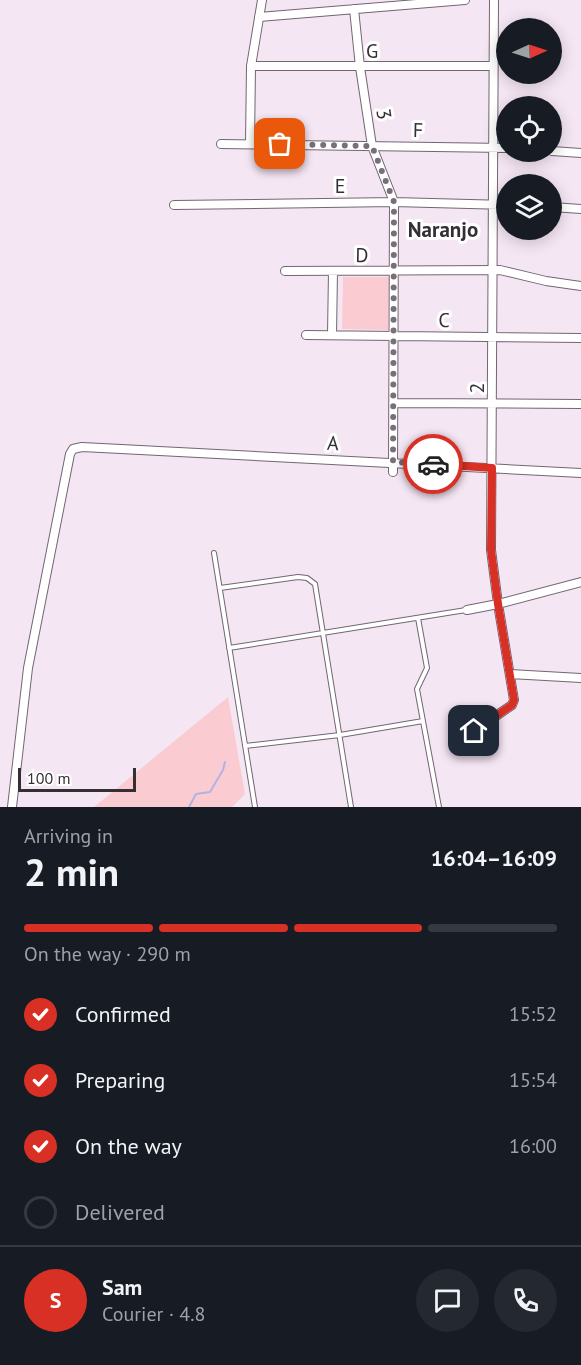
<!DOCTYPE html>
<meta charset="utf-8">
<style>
:root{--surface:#171b24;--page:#242831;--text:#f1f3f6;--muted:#9ea1a6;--line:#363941;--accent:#d93025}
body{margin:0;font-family:"PT Sans",sans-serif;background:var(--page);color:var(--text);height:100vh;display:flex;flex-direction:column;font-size:22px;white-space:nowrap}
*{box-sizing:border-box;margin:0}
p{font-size:20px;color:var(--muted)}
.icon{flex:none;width:33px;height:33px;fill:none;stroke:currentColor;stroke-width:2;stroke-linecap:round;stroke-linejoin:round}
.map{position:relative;height:807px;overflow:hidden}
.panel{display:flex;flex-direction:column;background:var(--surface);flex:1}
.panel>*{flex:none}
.needle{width:39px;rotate:87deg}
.buttons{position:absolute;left:496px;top:18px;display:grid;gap:12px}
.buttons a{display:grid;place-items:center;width:66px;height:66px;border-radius:50%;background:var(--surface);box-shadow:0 3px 15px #0003;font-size:30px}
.scale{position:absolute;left:18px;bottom:15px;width:118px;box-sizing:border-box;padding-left:6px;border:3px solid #352f35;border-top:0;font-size:16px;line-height:21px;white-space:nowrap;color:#352f35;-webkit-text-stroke:4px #fff;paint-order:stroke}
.pin{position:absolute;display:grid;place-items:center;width:51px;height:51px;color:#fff;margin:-26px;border-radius:12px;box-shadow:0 3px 9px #0006}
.courier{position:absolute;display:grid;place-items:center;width:60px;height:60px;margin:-30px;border:4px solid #d93025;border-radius:50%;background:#fff;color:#222;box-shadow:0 2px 8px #0007}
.summary em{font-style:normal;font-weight:700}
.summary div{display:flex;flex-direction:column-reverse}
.summary{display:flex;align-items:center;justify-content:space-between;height:102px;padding:0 24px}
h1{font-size:39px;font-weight:700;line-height:45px}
.bar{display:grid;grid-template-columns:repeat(4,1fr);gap:9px 6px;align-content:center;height:72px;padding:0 24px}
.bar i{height:8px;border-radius:4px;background:var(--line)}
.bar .on{background:var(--accent)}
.bar p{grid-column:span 4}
.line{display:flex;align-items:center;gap:15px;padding:0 24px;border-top:2px solid var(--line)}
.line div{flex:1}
.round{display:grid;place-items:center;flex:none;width:63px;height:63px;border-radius:32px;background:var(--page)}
ol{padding:0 24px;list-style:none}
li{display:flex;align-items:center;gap:18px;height:66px}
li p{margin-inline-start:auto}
li .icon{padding:6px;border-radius:50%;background:var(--accent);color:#fff;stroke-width:4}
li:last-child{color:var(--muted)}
li i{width:33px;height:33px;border:3px solid var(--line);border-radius:50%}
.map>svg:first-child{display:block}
.green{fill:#faccd2}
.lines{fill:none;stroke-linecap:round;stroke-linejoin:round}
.stream{stroke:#b2b2e3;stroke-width:2}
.service-casing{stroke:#726672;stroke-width:6}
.minor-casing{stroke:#726672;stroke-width:10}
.service{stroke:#fff;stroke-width:4}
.minor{stroke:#fff;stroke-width:8}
.done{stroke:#786f78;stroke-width:6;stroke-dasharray:0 10.8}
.route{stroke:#d93025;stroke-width:8}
.labels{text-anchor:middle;stroke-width:6;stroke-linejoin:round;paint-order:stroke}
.street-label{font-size:20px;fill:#352f35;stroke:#fff}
.neighbourhood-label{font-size:21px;font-weight:bold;fill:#352f35;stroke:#fff}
</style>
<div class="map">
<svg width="581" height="807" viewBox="0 0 581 807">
<rect width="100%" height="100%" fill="#f5e6f4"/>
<path class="green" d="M343,277h46l-1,53 -46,-1z
M228,697l17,97 -13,13h-138z"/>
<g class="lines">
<path class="stream" d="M189,807l7,-13 14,-2 13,-22 2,-8"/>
<g class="service-casing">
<path id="service" d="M214,553l41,254
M220,588l78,-11 9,1 8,6 36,223
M418,618l9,50 -10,21 22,118
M229,648l237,-38
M245,746l95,-11 83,-14"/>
</g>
<g class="minor-casing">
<path id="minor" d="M354,9l6,58 12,79 22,56 -1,270
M259,17l206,-17
M494,54h13
M251,66h242
M250,143l1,-77 11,-66
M221,144l286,4
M552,151l29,2
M174,205l220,-3 113,3
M552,207l29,2
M285,271l215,-1 46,11 35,5
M306,335l275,3
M332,335l1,-64
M394,403l187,1
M467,610l31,-6 83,-22
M510,674l71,4
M455,744l57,-39 2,-5 -16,-96 -7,-54 3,-550
M12,807l16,-139 42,-214 3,-5 9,-2 499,26"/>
</g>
<use href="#service" class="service"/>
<use href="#minor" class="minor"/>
</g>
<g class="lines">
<path class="done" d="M280,144l92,2 22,56 -1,260 40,2"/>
<path class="route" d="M433,464l59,4 -1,82 7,54 16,96 -2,5 -38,26"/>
</g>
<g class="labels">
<g class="street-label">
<text x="372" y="58">G</text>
<text transform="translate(384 114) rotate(81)" y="7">3</text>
<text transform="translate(418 130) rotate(1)" y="7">F</text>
<text x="340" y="193">E</text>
<text transform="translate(362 255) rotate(1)" y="7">D</text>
<text transform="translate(444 320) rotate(1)" y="7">C</text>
<text transform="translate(477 388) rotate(-90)" y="7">2</text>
<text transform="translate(333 443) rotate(3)" y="7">A</text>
</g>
<g class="neighbourhood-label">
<text x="443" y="237">Naranjo</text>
</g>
</g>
</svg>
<div class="buttons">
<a><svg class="needle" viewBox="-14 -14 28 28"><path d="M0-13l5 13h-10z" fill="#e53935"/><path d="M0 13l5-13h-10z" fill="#9ea1a6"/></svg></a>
<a><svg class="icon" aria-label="locate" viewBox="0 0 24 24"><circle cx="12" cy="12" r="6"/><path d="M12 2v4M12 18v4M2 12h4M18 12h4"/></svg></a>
<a><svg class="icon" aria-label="layers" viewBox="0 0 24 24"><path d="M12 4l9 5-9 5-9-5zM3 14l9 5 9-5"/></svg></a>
</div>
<div class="scale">100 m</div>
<div class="pin" style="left:280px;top:144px;background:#ea580c"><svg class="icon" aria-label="bag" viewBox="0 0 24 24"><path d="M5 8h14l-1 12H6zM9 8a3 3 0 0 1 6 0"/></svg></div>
<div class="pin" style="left:474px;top:731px;background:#1f2937"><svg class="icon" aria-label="home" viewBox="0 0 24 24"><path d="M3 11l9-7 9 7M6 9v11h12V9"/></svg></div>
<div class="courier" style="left:433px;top:464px"><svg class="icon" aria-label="car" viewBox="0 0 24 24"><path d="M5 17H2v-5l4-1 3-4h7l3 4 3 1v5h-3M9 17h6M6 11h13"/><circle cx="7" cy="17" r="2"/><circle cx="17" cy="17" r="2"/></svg></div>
</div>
<section class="panel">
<div class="summary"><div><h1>2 min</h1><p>Arriving in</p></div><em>16:04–16:09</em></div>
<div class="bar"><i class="on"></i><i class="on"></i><i class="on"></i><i></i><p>On the way · 290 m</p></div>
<ol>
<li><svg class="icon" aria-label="check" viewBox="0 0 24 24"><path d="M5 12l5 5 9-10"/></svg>Confirmed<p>15:52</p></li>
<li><svg class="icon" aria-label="check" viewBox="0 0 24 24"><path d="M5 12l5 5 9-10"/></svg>Preparing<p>15:54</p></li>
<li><svg class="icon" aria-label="check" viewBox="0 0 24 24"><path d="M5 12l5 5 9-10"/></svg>On the way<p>16:00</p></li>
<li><i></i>Delivered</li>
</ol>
<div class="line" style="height:108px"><b class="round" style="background:var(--accent);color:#fff">S</b><div><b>Sam</b><p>Courier · 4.8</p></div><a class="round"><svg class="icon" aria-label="chat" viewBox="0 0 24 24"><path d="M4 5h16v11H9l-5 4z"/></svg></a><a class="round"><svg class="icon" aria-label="phone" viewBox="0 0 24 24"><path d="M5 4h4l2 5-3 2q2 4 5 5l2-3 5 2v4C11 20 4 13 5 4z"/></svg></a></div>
</section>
